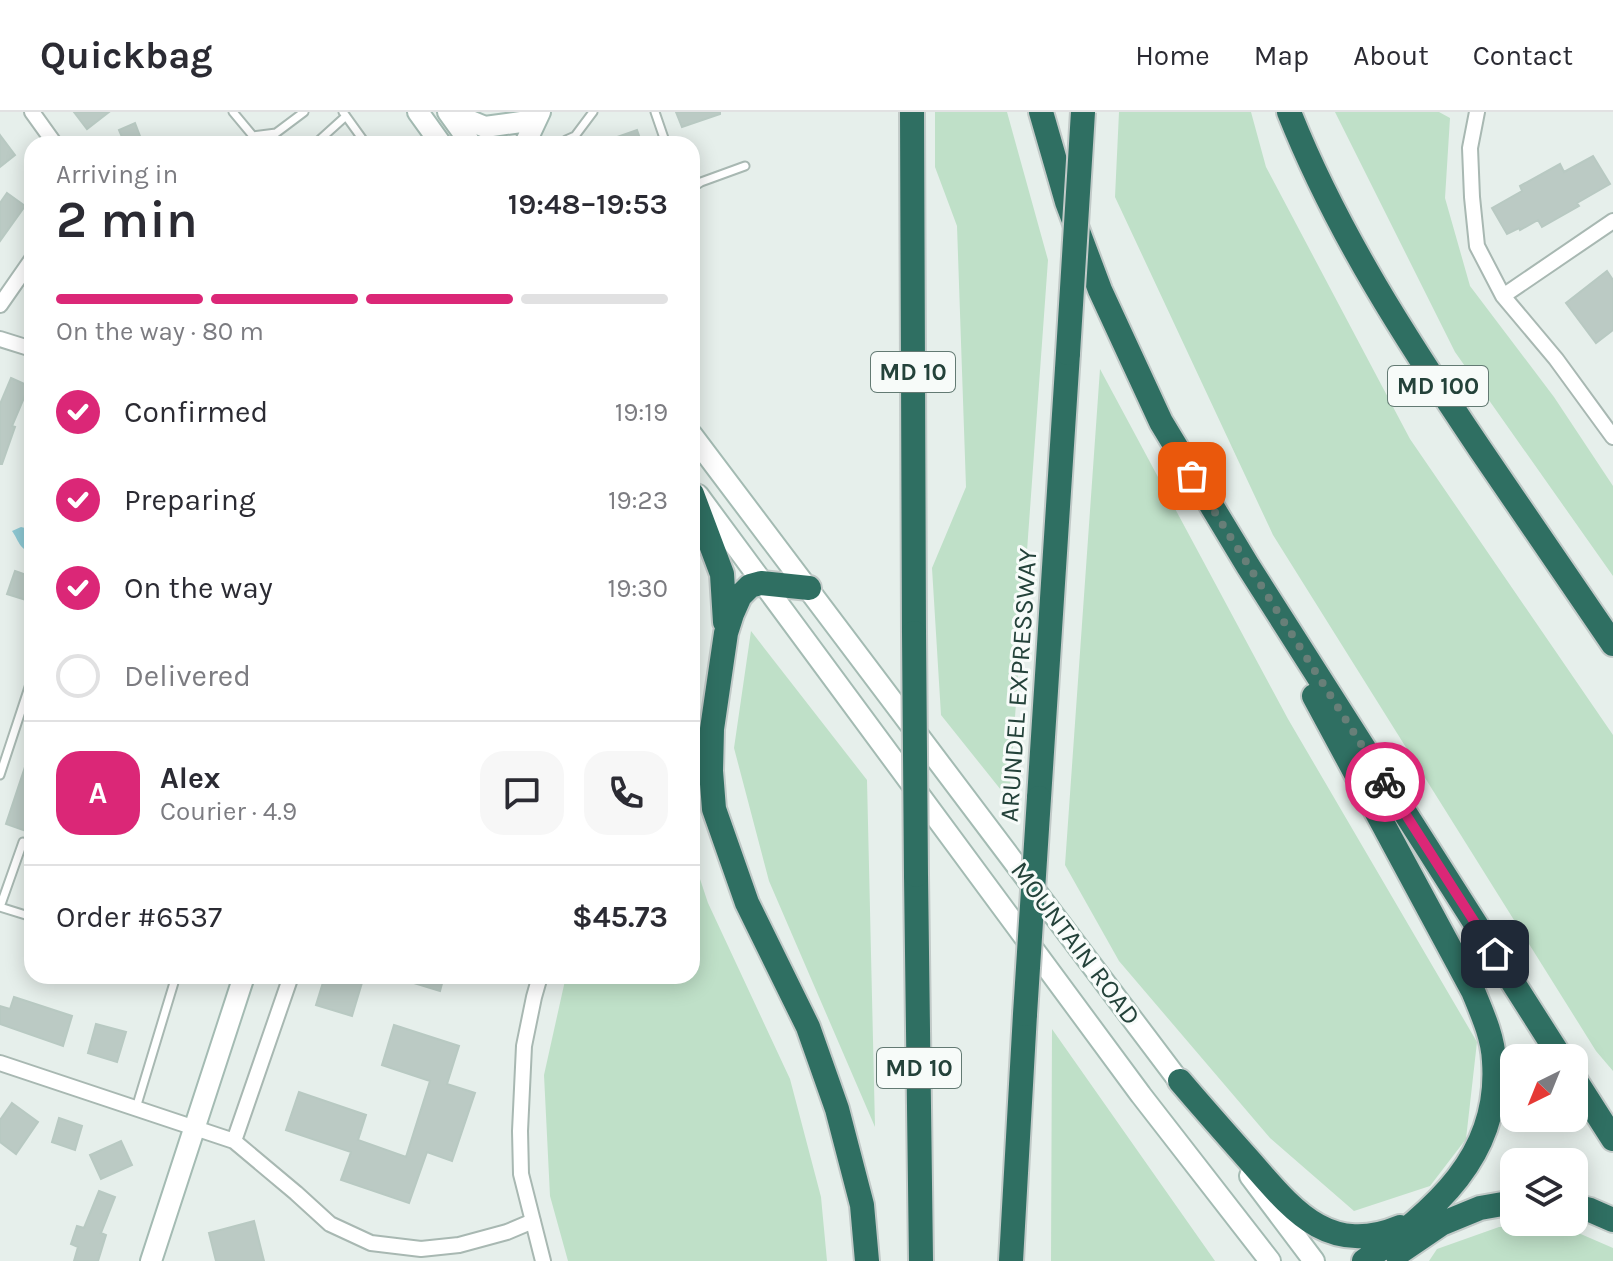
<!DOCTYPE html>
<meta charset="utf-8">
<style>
:root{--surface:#fff;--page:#f7f7f7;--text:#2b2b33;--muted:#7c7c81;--line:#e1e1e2;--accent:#db2777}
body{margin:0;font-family:Karla,sans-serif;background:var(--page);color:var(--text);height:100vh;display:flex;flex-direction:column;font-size:30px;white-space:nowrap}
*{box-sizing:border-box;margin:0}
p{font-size:26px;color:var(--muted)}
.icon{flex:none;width:44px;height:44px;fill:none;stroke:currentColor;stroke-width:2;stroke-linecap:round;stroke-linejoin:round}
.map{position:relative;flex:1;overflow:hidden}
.panel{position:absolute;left:24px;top:24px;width:676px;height:848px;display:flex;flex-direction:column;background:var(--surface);border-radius:24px;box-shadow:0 4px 20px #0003}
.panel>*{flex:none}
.needle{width:52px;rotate:223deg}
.controls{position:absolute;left:1500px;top:932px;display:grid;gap:16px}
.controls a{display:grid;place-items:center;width:88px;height:88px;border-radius:16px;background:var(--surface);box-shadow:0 4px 20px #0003;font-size:40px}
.pin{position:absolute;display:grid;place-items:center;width:68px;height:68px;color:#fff;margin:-34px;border-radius:16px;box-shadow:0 4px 12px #0006}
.courier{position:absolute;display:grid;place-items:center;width:80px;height:80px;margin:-40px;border:6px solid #db2777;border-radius:50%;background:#fff;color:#222;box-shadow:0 2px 10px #0007}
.headline em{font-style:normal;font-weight:600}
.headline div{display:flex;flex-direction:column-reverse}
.headline{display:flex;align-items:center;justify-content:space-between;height:136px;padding:0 32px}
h1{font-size:52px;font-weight:600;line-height:60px}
.bar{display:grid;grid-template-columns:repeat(4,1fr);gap:12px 8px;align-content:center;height:96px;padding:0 32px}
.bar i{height:10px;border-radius:6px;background:var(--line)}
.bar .current{background:var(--accent)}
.bar p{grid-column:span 4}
.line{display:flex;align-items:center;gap:20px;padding:0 32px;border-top:2px solid var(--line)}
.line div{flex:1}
.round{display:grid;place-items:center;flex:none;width:84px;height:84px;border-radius:24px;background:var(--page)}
ol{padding:0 32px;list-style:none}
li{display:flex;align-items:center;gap:24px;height:88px}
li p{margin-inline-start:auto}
li .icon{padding:8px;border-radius:50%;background:var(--accent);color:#fff;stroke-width:4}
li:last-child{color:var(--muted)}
li i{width:44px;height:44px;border:4px solid var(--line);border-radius:50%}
header{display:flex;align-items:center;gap:48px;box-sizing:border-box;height:112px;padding:0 40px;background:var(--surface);border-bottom:2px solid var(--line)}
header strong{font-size:38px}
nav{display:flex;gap:44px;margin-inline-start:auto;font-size:28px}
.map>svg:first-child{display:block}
.green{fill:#bfe0c8}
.water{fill:#8ec9d4}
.building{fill:#bbcac4;stroke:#b8c9c2;stroke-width:2}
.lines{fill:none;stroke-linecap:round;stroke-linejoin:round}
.lane-casing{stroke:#a8b8b2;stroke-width:11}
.street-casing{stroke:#a8b8b2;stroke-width:18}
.secondary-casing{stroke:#a4bbb3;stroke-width:24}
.highway-casing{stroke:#c2cac8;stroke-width:28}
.lane{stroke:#fff;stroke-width:7}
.street{stroke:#fff;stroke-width:14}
.secondary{stroke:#fff;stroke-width:20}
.highway{stroke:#2f6f62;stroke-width:24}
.highway-bridge-casing{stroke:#c2cac8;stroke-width:28;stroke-linecap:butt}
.highway-bridge{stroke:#2f6f62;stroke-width:24}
.done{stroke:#687f78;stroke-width:8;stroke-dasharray:0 14.4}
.route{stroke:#db2777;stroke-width:10}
.labels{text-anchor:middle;stroke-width:6;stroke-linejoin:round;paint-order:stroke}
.shield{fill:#f7fbf9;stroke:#637a73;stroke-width:2}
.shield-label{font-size:24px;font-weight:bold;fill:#24423a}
.street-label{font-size:26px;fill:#24423a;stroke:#f7fbf9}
</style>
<header>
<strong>Quickbag</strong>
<nav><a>Home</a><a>Map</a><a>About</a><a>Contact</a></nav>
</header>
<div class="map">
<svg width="1613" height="1149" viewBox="0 0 1613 1149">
<rect width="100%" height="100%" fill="#e6efeb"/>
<path class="green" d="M935,0h72l41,148 -39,540 -68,-85 -9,-147 34,-81 -9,-261 -22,-59z
M1119,0h132l15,55 144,272 203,296v336l-17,-20 -323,-516 -158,-338z
M1335,0h104l11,6 -5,80 25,88 84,111 59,89v90l-158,-224z
M1100,257l188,350 189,323 -11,97 -36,47 -76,25 -84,-73 -151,-177 -54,-96z
M751,519l116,149 8,347 -106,-246 -35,-133z
M692,743l16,48 82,176 31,118 6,64h-259l-18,-65 -6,-121 22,-99h126z
M1052,917l163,232h-164z
M1560,1113l53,23v13h-184l8,-12 62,-22z"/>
<path class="water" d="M21,415l4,1 7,9v15c-12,-1 -14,-13 -20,-21z"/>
<path class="building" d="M74,0h35l-22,17z
M676,0h44v2l-38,13z
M135,11l8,21h-18l-6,-14z
M637,18l5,14h-39v-2z
M0,23l15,20 -15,12z
M1593,44l17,28 -33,19 2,3 -37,21 -4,-7 -18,10 -1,-2 -12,6 -15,-26 30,-17 -2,-5 40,-22 4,8z
M7,81l18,13 -25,35v-38z
M1607,159l6,9v50l-17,13 -30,-40z
M11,266l18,8 -17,40 3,1 -13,37h-2v-60z
M15,459l17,6v25l-25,-8z
M30,640h2v81l-26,-9z
M325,864h39l-12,40 -36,-11z
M402,864h42l-4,15 -39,-12z
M14,885l58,19 -9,30 -63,-22v-18l10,3z
M96,912l30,8 -9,30 -29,-9z
M394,913l65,21 -12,38 28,9 -23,68 -25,-9 -18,51 -68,-23 10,-28 -65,-22 13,-38 67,23 -8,25 48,17 24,-76 -48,-16z
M12,991l26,19 -22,32 -16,-12v-22z
M59,1006l23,8 -7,24 -23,-8z
M121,1029l11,24 -31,14 -11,-24z
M99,1079l16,6 -14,36 5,2 -8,26h-24l4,-14 -7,-3 6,-18 7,2z
M254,1109l10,40h-48l-7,-28z"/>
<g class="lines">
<g class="lane-casing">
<path id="lane" d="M233,0l20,24 23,-3 28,-21
M343,0l23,32
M655,0l11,32
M315,32l31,-28
M564,32l2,-4 9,-4 18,-24
M692,76l9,-6 44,-16
M0,663l32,-97
M0,795l23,-65 9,3
M0,795l32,10
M223,864l17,6
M136,996l40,-132"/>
</g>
<g class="street-casing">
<path id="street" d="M32,0l23,32
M1477,0l-7,36 2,49 5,49 26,50 53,63 57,78
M1503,184l110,-75
M0,193l32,-46
M0,227l32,10
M540,864l-6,21 -10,49 -4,85 1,43 22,87
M0,951l234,78 62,52 34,31 41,19 50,6 38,-4 48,-13 26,-11
M234,1029l57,-165"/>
</g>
<g class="secondary-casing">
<path id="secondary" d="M418,0l23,32
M448,0l23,32
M449,0l36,15 50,-7
M525,32l15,-32
M692,323l496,658
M698,383l443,600 129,166
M1250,1064l64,85
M151,1149l93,-285"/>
</g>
<g class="highway-casing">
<path id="highway" d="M912,0l2,521
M1041,0l26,90 33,88 61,132 87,144 313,492
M1289,0c48,121 119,230 191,337 45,65 89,130 133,195
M692,382l30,80 3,48
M809,476l-48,-5 -11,3 -10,10 -8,18 -6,19 -14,96 -1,42 3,38 33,94 61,124 29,82 25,96 5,56
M1314,584l159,295c9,22 20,46 21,70 7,95 -60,150 -130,200
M1039,686l29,-445
M916,763l5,386
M1574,966l39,61
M1180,969c23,27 46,53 70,80 42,48 78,96 150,66
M1574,1094l16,4 23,10
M1397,1142l44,-30 39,-16 34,-6
M1011,1149l14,-247"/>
</g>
<use href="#lane" class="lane"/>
<use href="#street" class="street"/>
<use href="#secondary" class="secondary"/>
<use href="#highway" class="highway"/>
<g class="highway-bridge-casing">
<path id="highway-bridge" d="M1068,241l15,-241
M914,521l2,242
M1025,902l14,-216"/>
</g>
<use href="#highway-bridge" class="highway-bridge"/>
</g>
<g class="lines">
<path class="done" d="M1192,364l193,306"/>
<path class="route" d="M1385,670l110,172"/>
</g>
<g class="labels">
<g class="shield">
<rect x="871" y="240" width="84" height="40" rx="6"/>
<rect x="1388" y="254" width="100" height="40" rx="6"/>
<rect x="877" y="936" width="84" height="40" rx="6"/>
</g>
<g class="shield-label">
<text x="913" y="268">MD 10</text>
<text x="1438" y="282">MD 100</text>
<text x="919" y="964">MD 10</text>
</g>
<g class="street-label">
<text transform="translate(1018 573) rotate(-86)" y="9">ARUNDEL EXPRESSWAY</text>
<text transform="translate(1076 831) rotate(53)" y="9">MOUNTAIN ROAD</text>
</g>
</g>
</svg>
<div class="controls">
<a><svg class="needle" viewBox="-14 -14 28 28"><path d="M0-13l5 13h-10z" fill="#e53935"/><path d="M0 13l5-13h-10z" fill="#7c7c81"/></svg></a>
<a><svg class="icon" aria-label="layers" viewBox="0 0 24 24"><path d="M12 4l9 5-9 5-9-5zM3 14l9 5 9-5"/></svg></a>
</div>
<div class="pin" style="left:1192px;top:364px;background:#ea580c"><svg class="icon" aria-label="bag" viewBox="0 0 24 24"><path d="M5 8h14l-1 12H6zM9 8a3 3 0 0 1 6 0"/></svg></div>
<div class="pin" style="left:1495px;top:842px;background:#1f2937"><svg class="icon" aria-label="home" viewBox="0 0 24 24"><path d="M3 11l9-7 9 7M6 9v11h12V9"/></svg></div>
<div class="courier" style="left:1385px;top:670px"><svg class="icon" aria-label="bike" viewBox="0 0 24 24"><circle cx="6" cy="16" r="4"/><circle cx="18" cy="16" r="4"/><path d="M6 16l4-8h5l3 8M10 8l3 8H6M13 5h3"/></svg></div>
<section class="panel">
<div class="headline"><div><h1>2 min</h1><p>Arriving in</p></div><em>19:48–19:53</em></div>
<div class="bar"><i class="current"></i><i class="current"></i><i class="current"></i><i></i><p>On the way · 80 m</p></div>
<ol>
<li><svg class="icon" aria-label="check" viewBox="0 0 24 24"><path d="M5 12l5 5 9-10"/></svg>Confirmed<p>19:19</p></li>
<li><svg class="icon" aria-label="check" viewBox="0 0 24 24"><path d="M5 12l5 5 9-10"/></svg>Preparing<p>19:23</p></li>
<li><svg class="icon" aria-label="check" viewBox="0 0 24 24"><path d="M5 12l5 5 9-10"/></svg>On the way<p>19:30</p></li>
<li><i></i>Delivered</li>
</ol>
<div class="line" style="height:144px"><b class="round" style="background:var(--accent);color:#fff">A</b><div><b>Alex</b><p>Courier · 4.9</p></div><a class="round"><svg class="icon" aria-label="chat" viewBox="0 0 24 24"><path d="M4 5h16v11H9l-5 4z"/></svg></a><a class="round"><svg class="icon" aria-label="phone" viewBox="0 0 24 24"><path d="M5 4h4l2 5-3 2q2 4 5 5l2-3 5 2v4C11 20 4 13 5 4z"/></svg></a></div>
<div class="line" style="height:104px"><div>Order #6537</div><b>$45.73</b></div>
</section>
</div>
